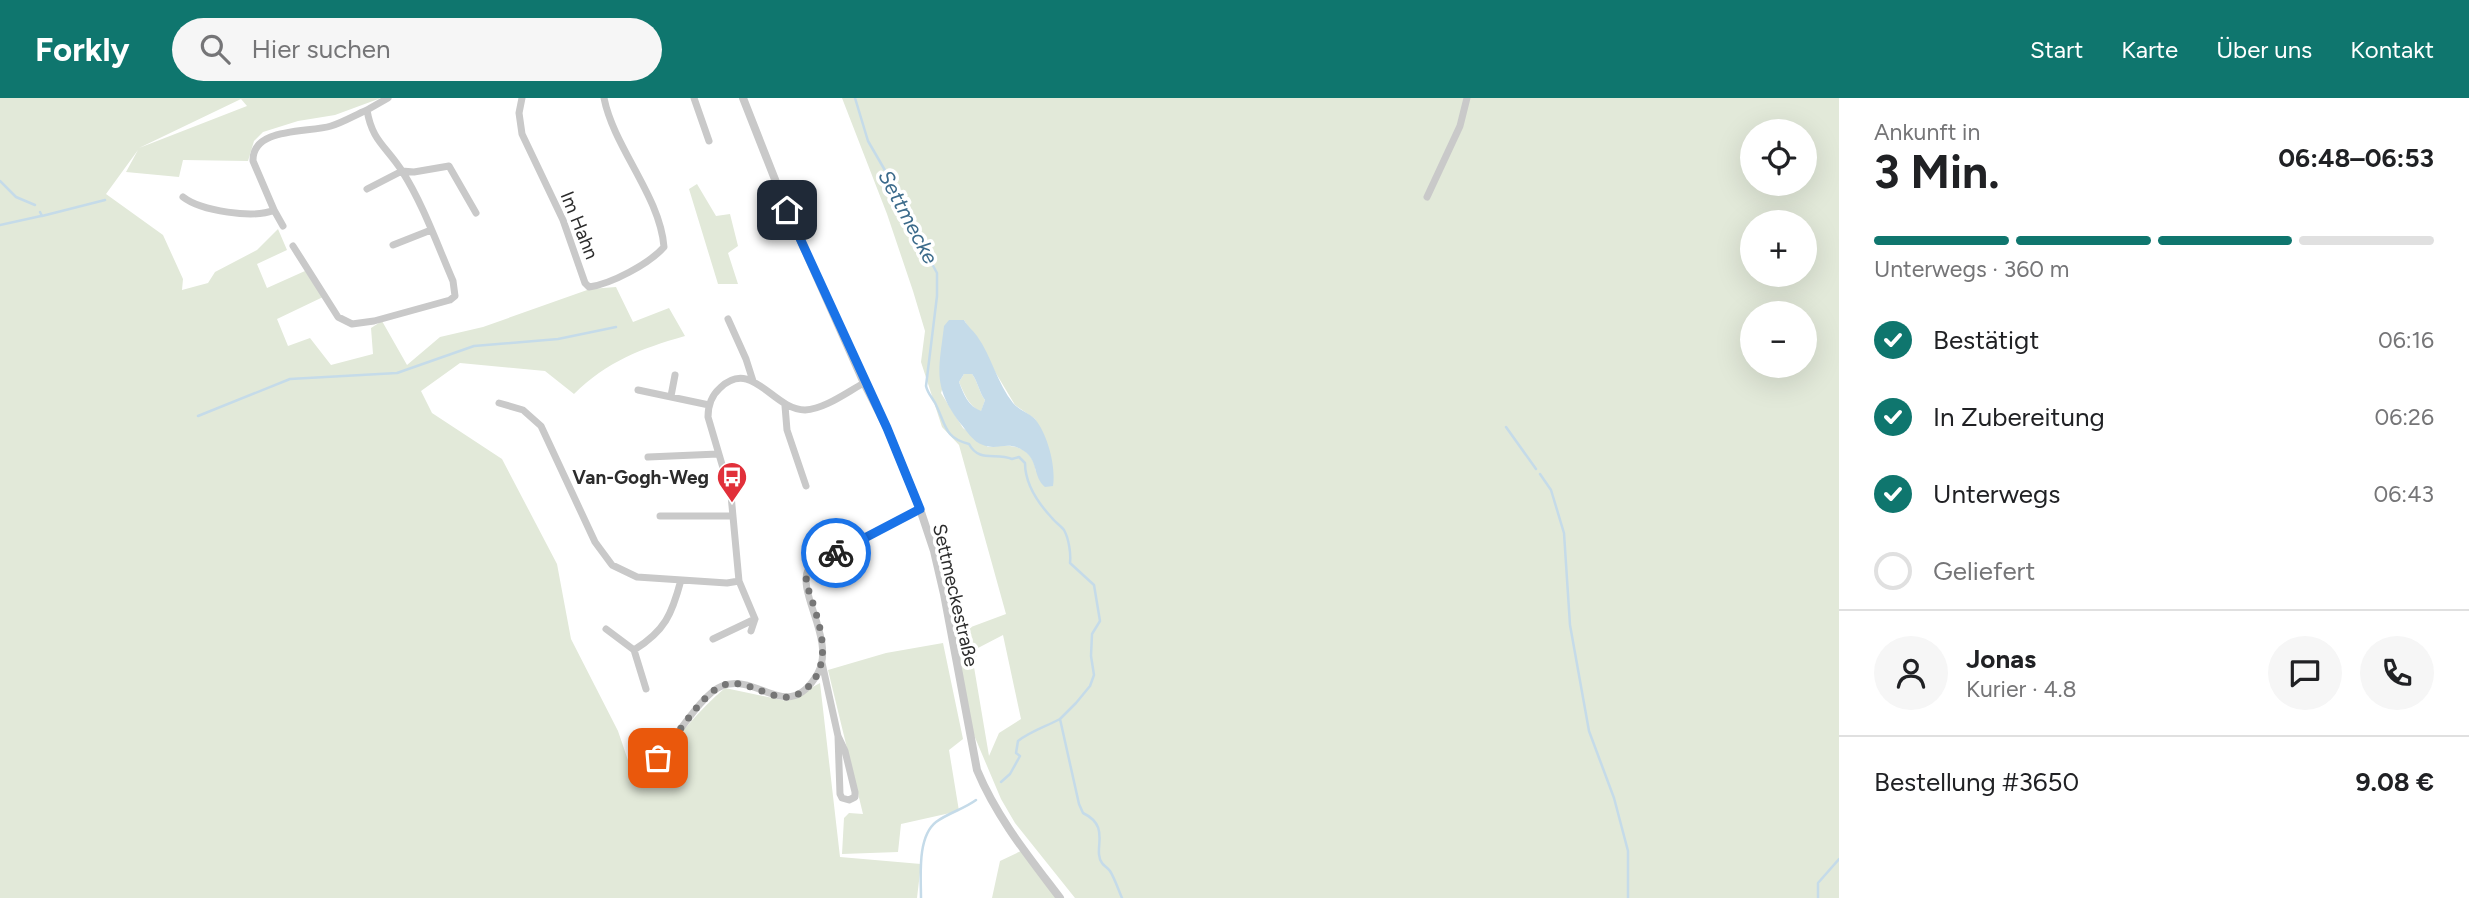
<!DOCTYPE html>
<html lang="de">
<meta charset="utf-8">
<style>
:root{--surface:#fff;--page:#f6f6f6;--text:#202124;--muted:#757577;--line:#e0e0e0;--accent:#0f766e}
body{margin:0;font-family:Figtree,sans-serif;background:var(--page);color:var(--text);height:100vh;display:flex;flex-direction:column;font-size:26px;white-space:nowrap}
*{box-sizing:border-box;margin:0}
p{font-size:23px;color:var(--muted)}
.icon{flex:none;width:38px;height:38px;fill:none;stroke:currentColor;stroke-width:2;stroke-linecap:round;stroke-linejoin:round}
.map{position:relative;flex:1;overflow:hidden}
.details{display:flex;flex-direction:column;background:var(--surface);width:630px}
.details>*{flex:none}
.tools{position:absolute;left:1740px;top:21px;display:grid;gap:14px}
.tools a{display:grid;place-items:center;width:77px;height:77px;border-radius:50%;background:var(--surface);box-shadow:0 7px 28px #0002;font-size:35px}
.pin{position:absolute;display:grid;place-items:center;width:60px;height:60px;color:#fff;margin:-30px;border-radius:14px;box-shadow:0 4px 10px #0006}
.courier{position:absolute;display:grid;place-items:center;width:70px;height:70px;margin:-35px;border:5px solid #1a73e8;border-radius:50%;background:#fff;color:#222;box-shadow:0 2px 9px #0007}
.head em{font-style:normal;font-weight:700}
.head div{display:flex;flex-direction:column-reverse}
.head{display:flex;align-items:center;justify-content:space-between;height:119px;padding:0 35px}
h1{font-size:46px;font-weight:700;line-height:52px}
.bar{display:grid;grid-template-columns:repeat(4,1fr);gap:10px 7px;align-content:center;height:84px;padding:0 35px}
.bar i{height:9px;border-radius:5px;background:var(--line)}
.bar .current{background:var(--accent)}
.bar p{grid-column:span 4}
.line{display:flex;align-items:center;gap:18px;padding:0 35px;border-top:2px solid var(--line)}
.line div{flex:1}
.round{display:grid;place-items:center;flex:none;width:74px;height:74px;border-radius:37px;background:var(--page)}
ol{padding:0 35px;list-style:none}
li{display:flex;align-items:center;gap:21px;height:77px}
li p{margin-inline-start:auto}
li .icon{padding:7px;border-radius:50%;background:var(--accent);color:#fff;stroke-width:4}
li:last-child{color:var(--muted)}
li i{width:38px;height:38px;border:4px solid var(--line);border-radius:50%}
header{display:flex;align-items:center;gap:42px;box-sizing:border-box;height:98px;padding:0 35px;background:var(--accent);color:#fff}
header strong{font-size:33px}
nav{display:flex;gap:38px;margin-inline-start:auto;font-size:24px}
.search{width:490px;height:63px;background:var(--page);display:flex;align-items:center;gap:18px;box-sizing:border-box;padding:0 24px;border-radius:38px;color:var(--muted);font-size:26px}
main{display:flex;flex:1;min-height:0}
.map>svg:first-child{display:block}
.green{fill:#e2e9d9;fill-rule:evenodd}
.water{fill:#c5dbe9;fill-rule:evenodd}
.lines{fill:none;stroke-linecap:round;stroke-linejoin:round}
.stream{stroke:#c5dbe9;stroke-width:2.5}
.minor{stroke:#c9c9c9;stroke-width:7}
.tertiary{stroke:#c9c9c9;stroke-width:8}
.done{stroke:#767676;stroke-width:7;stroke-dasharray:0 12.6}
.route{stroke:#1a73e8;stroke-width:9}
.labels{text-anchor:middle;stroke-width:7;stroke-linejoin:round;paint-order:stroke}
.street-label{font-size:19px;fill:#2c2c2c;stroke:#fff}
.poi-label{font-size:19px;font-weight:bold;fill:#2c2c2c;stroke:#fff;text-anchor:end}
.water-label{font-size:21px;font-style:italic;fill:#3c6b8b;stroke:#fff}
</style>
<header>
<strong>Forkly</strong>
<div class="search"><svg class="icon" aria-label="search" viewBox="0 0 24 24"><circle cx="10" cy="10" r="6"/><path d="M15 15l6 6"/></svg>Hier suchen</div>
<nav><a>Start</a><a>Karte</a><a>Über uns</a><a>Kontakt</a></nav>
</header>
<main>
<div class="map">
<svg width="1839" height="800" viewBox="0 0 1839 800">
<rect width="100%" height="100%" fill="#fff"/>
<path class="green" d="M0,0h381l-46,17 -37,6 -35,11 -9,9 -6,20 -65,-1 -4,17 -53,-5 12,-22 -32,44 57,41 20,44 -1,11 26,-7 7,-11 42,-22 21,-21 9,21 -30,14 10,24 38,-17 18,26 -46,22 11,27 22,-8 21,27 42,-11 -2,-26 11,-7 25,44 33,-28 43,-10 107,-38 26,-2 17,35 36,-14 16,28c-45,13 -77,25 -111,58l-29,-23 -85,-8 -39,28 11,22 70,46 55,105 14,75 47,92 16,47c35,-25 58,-63 91,-90l62,13 33,-18 20,174 81,7 -4,34h-917zM241,1l6,7 -108,42z
M842,0h997v800h-764l-60,-75 -14,-24 -33,-78 -13,-88 51,-19 -47,-169 -17,-18 -21,-65 4,-31 -12,-40 -26,-77zM1752,33h52v53h-52zM1752,124h52v53h-52zM1752,215h52v53h-52zM964,222l51,85 20,14 10,19 -9,33c-5,-27 -25,-27 -48,-24l-25,-19 -22,-35zM1003,537l18,84 -22,14 -10,23 -15,-89 4,-19z
M697,86l19,32 14,-2 8,32 -10,7 10,31h-20l-29,-95z
M964,276h8c6,8 7,18 13,26l-4,12c-13,-7 -16,-17 -22,-30z
M943,545l20,96 -14,11 10,61 -58,13 -3,28 -56,2 2,-36 5,-5 14,1 -35,-144 58,-17z
M1023,752l38,48h-69l8,-37z"/>
<path class="water" d="M949,222h15c4,7 9,10 13,16 15,21 20,47 36,67 6,7 16,10 22,16 13,16 21,48 18,67l-8,1c-12,-10 -7,-27 -21,-36 -16,-11 -26,0 -41,-6 -10,-3 -16,-14 -23,-22 -28,-37 -21,-54 -16,-97zM964,276h8c6,8 7,18 13,26l-4,11c-13,-5 -17,-16 -22,-29z"/>
<g class="lines">
<path class="stream" d="M855,0l13,43 22,38 15,39 13,20 19,35v23l-11,90c2,9 8,13 11,21 9,19 8,31 32,37 10,19 27,8 43,15l7,-2 6,6c0,21 13,40 27,55 3,4 9,8 12,12 5,9 7,24 6,33l24,22 6,36 -8,13 -1,22 3,19 -4,11 -14,17 -16,16 19,85 4,9c29,14 9,36 19,50 2,3 6,5 8,8 5,8 8,18 12,27
M0,83l16,16 19,8
M40,114l2,4 63,-16
M0,127l41,-9
M198,318l92,-37 107,-6 77,-27 84,-7 58,-12
M1506,329l30,42
M1540,376l11,16 13,43 6,92 19,106 25,67 14,53v47
M1001,684l9,-8 10,-18 -4,-3 2,-12c13,-10 27,-14 42,-22
M921,800c0,-22 -4,-61 15,-76 12,-9 28,-13 40,-22
M1818,800v-15l21,-24"/>
<path class="minor" d="M522,0l-3,15 3,21 41,86 22,63 4,4c22,-3 60,-23 75,-40 -4,-51 -50,-99 -60,-149
M694,0l15,43
M367,91l35,-18 12,1 35,-6 27,47
M183,99c18,14 71,22 91,13l-21,-49c-1,-34 55,-28 78,-35 13,-4 24,-11 36,-16
M1427,99l33,-71 7,-28
M274,112l9,16
M393,147l38,-15
M293,148l45,71 14,7 22,-3 76,-21 5,-4 -2,-15c-16,-37 -30,-77 -51,-110 -16,-25 -30,-30 -35,-61l21,-12
M728,221l18,40 7,22
M638,292l71,15
M671,298l4,-21
M499,305l24,7 18,16 54,116 17,23 25,12 90,6 12,-2
M785,308l2,24 19,56
M648,359l70,-3
M660,418h73
M606,531l28,21c31,-19 38,-36 47,-70
M751,533l4,-12 -16,-38 -8,-86 -23,-78c0,-12 3,-21 12,-29 32,-31 53,22 85,22 20,-1 42,-18 59,-27
M713,541l42,-20
M634,552l12,39
M822,565l16,73 7,15 10,41v5l-6,3 -7,-2 -2,-4 -2,-58
M658,660c16,-17 44,-65 64,-72 37,-14 66,40 96,-13 18,-34 -23,-82 -9,-105l111,-59"/>
<path class="tertiary" d="M743,0l44,112 77,173 23,45 33,81 14,42 10,43 33,176c20,48 52,87 83,128"/>
</g>
<g class="lines">
<path class="done" d="M658,660c16,-18 43,-63 63,-72 19,-8 38,6 56,10 12,3 21,0 30,-8 30,-28 9,-73 -1,-106 0,-18 16,-22 30,-29"/>
<path class="route" d="M787,112l100,218 33,81 -84,44"/>
</g>
<defs>
<g id="bus-pin" transform="scale(1.575)"><path d="M0 17L-7.5 6A9.5 9.5 0 1 1 7.5 6Z" fill="#e1303a" stroke="#fff"/><path d="M-5-6H5V4H4V6H2V4H-2V6H-4V4H-5ZM-3.5-4V0h7V-4ZM-3.5 1.2v1.5H-2V1.2ZM2 1.2v1.5H3.5V1.2Z" fill="#fff"/></g>
</defs>
<g fill-rule="evenodd">
<use href="#bus-pin" x="732" y="379"/>
</g>
<g class="labels">
<g class="street-label">
<text transform="translate(580 127) rotate(68)" y="7">Im Hahn</text>
<text transform="translate(956 497) rotate(77)" y="7">Settmeckestraße</text>
</g>
<g class="poi-label">
<text x="709" y="386">Van-Gogh-Weg</text>
</g>
<g class="water-label">
<text transform="translate(908 119) rotate(62)" y="7">Settmecke</text>
</g>
</g>
</svg>
<div class="tools">
<a><svg class="icon" aria-label="locate" viewBox="0 0 24 24"><circle cx="12" cy="12" r="6"/><path d="M12 2v4M12 18v4M2 12h4M18 12h4"/></svg></a>
<a>+</a>
<a>−</a>
</div>
<div class="pin" style="left:658px;top:660px;background:#ea580c"><svg class="icon" aria-label="bag" viewBox="0 0 24 24"><path d="M5 8h14l-1 12H6zM9 8a3 3 0 0 1 6 0"/></svg></div>
<div class="pin" style="left:787px;top:112px;background:#1f2937"><svg class="icon" aria-label="home" viewBox="0 0 24 24"><path d="M3 11l9-7 9 7M6 9v11h12V9"/></svg></div>
<div class="courier" style="left:836px;top:455px"><svg class="icon" aria-label="bike" viewBox="0 0 24 24"><circle cx="6" cy="16" r="4"/><circle cx="18" cy="16" r="4"/><path d="M6 16l4-8h5l3 8M10 8l3 8H6M13 5h3"/></svg></div>
</div>
<section class="details">
<div class="head"><div><h1>3 Min.</h1><p>Ankunft in</p></div><em>06:48–06:53</em></div>
<div class="bar"><i class="current"></i><i class="current"></i><i class="current"></i><i></i><p>Unterwegs · 360 m</p></div>
<ol>
<li><svg class="icon" aria-label="check" viewBox="0 0 24 24"><path d="M5 12l5 5 9-10"/></svg>Bestätigt<p>06:16</p></li>
<li><svg class="icon" aria-label="check" viewBox="0 0 24 24"><path d="M5 12l5 5 9-10"/></svg>In Zubereitung<p>06:26</p></li>
<li><svg class="icon" aria-label="check" viewBox="0 0 24 24"><path d="M5 12l5 5 9-10"/></svg>Unterwegs<p>06:43</p></li>
<li><i></i>Geliefert</li>
</ol>
<div class="line" style="height:126px"><a class="round"><svg class="icon" aria-label="person" viewBox="0 0 24 24"><circle cx="12" cy="8" r="4"/><path d="M4 21q1-7 8-7t8 7"/></svg></a><div><b>Jonas</b><p>Kurier · 4.8</p></div><a class="round"><svg class="icon" aria-label="chat" viewBox="0 0 24 24"><path d="M4 5h16v11H9l-5 4z"/></svg></a><a class="round"><svg class="icon" aria-label="phone" viewBox="0 0 24 24"><path d="M5 4h4l2 5-3 2q2 4 5 5l2-3 5 2v4C11 20 4 13 5 4z"/></svg></a></div>
<div class="line" style="height:91px"><div>Bestellung #3650</div><b>9.08 €</b></div>
</section>
</main>
